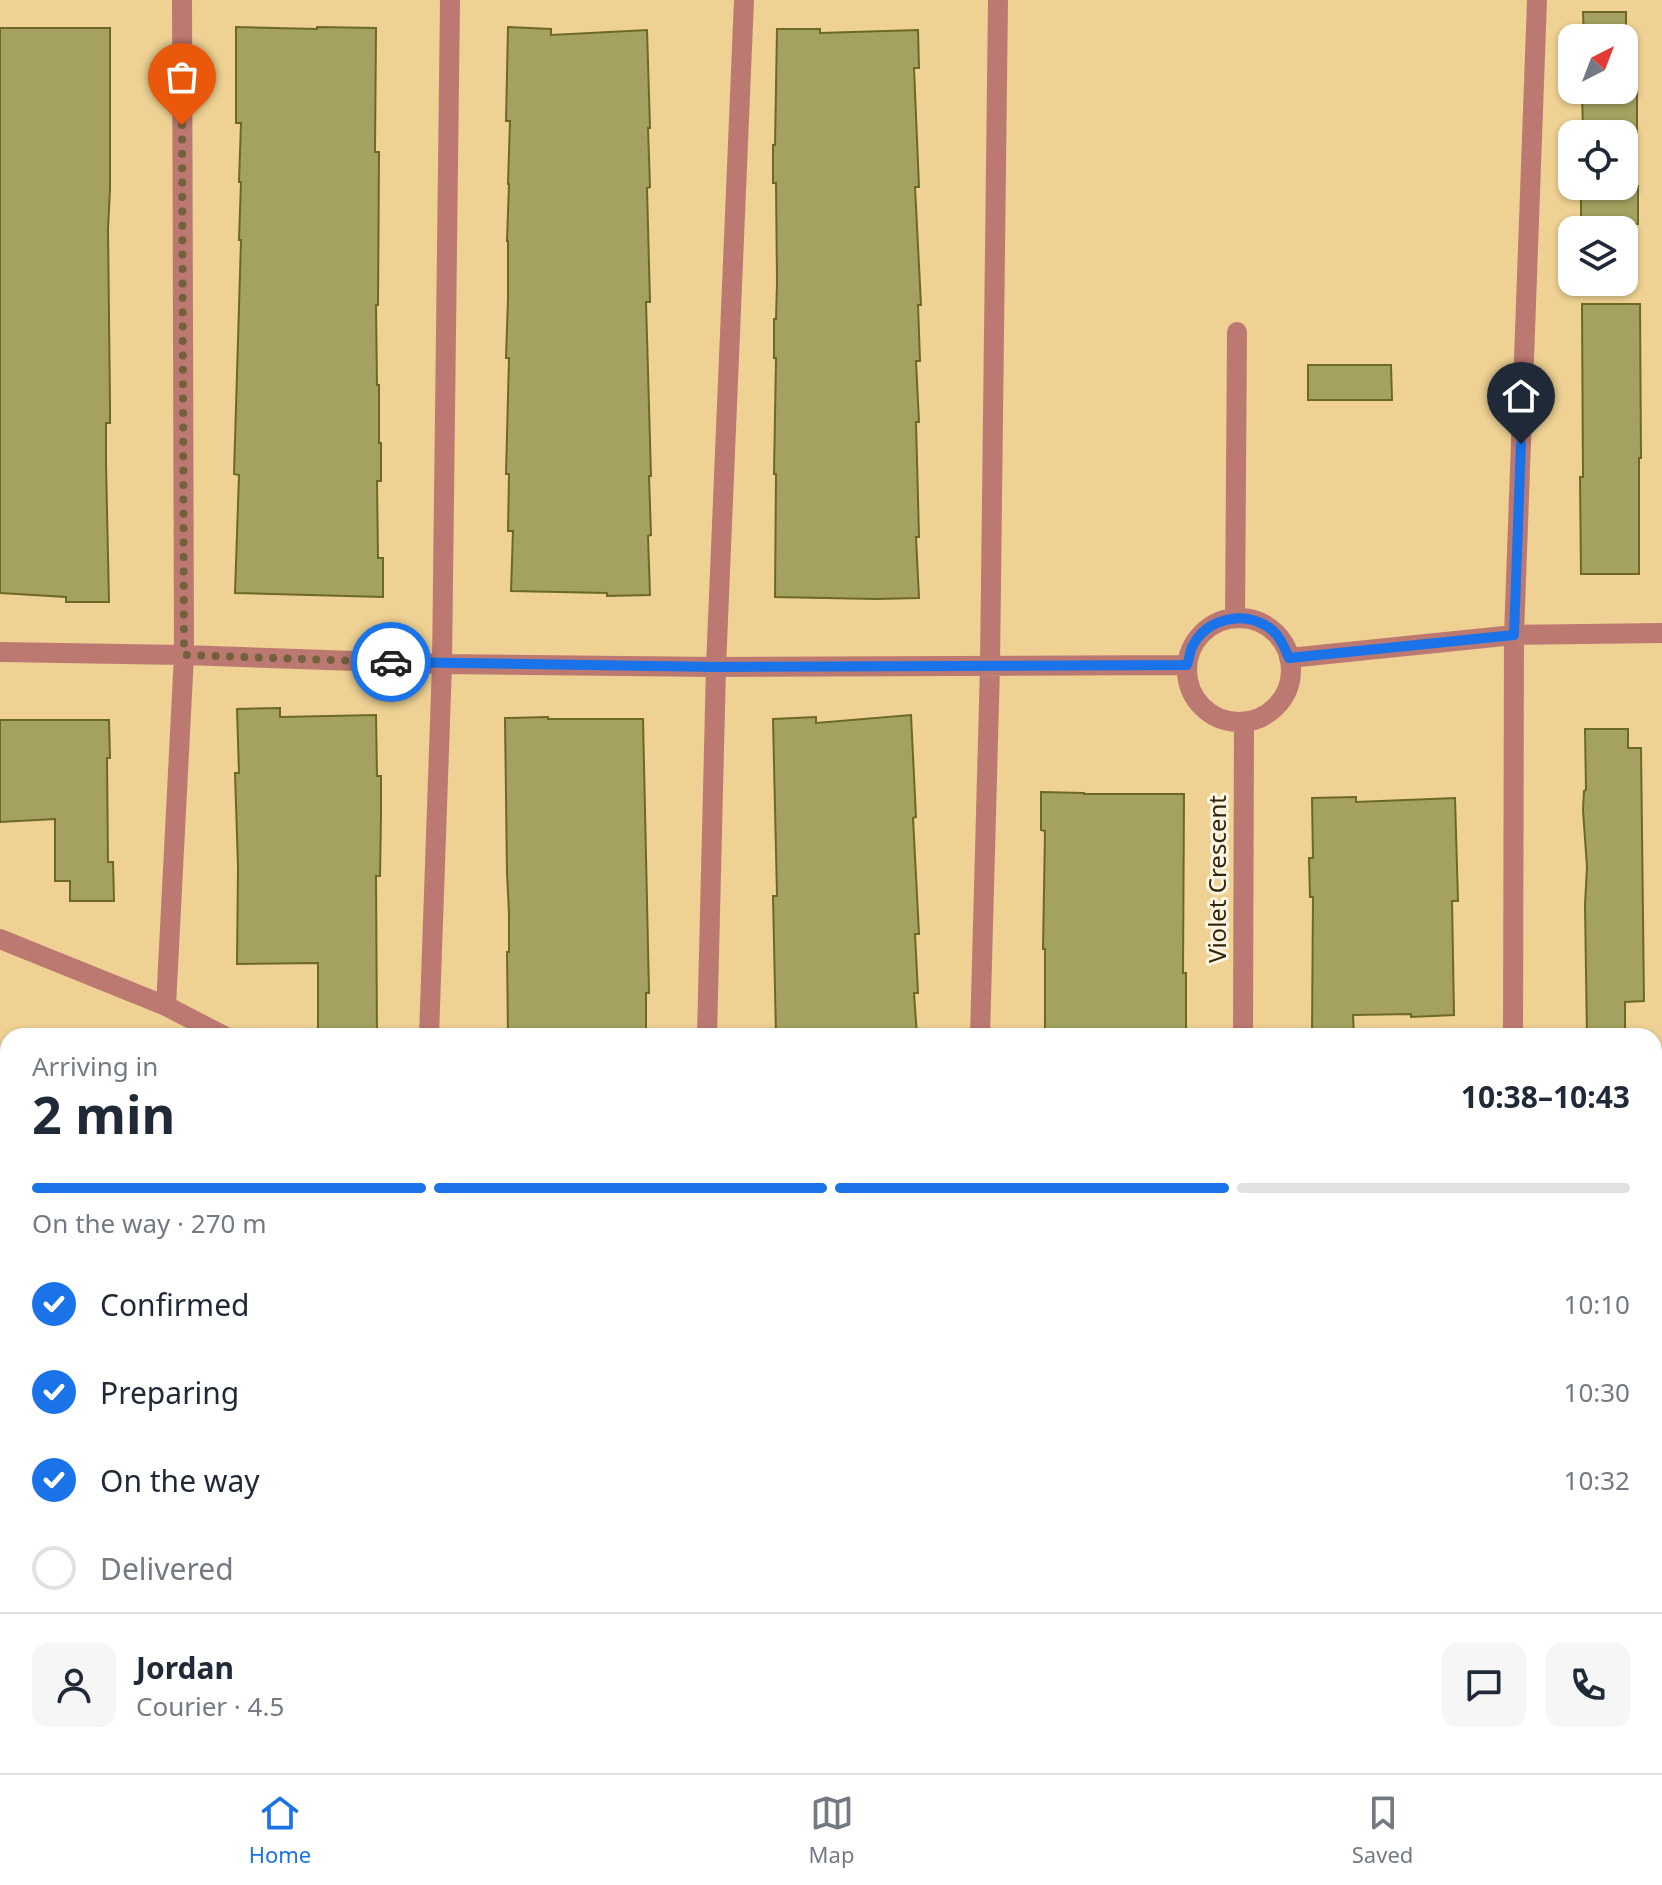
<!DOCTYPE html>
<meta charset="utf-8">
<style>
:root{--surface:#fff;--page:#f6f6f7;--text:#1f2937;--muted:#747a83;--line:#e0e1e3;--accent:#1a73e8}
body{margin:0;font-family:"Noto Sans",sans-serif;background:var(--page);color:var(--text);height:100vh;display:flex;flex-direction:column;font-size:30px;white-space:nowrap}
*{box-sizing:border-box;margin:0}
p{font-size:26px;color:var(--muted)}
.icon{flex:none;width:44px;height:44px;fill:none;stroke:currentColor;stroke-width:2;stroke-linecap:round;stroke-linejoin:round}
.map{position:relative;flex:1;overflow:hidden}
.side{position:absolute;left:0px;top:1028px;width:1662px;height:746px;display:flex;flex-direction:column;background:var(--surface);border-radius:24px 24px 0 0;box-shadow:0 2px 6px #0004}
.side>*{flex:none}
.needle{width:52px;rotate:42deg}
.controls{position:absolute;left:1558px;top:24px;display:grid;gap:16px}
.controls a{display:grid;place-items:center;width:80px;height:80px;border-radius:16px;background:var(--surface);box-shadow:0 2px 6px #0004;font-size:40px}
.pin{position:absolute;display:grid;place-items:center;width:68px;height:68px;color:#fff;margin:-82px -34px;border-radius:50% 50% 50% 0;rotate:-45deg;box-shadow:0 0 8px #0007}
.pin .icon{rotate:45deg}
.courier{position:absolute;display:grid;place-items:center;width:80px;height:80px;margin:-40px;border:6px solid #1a73e8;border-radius:50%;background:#fff;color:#222;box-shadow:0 2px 10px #0007}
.summary em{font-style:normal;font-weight:700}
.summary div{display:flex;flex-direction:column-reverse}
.summary{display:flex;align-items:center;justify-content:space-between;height:136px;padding:0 32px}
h1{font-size:52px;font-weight:700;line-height:60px}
.bar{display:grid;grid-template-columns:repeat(4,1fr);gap:12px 8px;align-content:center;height:96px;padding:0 32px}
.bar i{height:10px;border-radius:6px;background:var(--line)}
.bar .on{background:var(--accent)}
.bar p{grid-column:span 4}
.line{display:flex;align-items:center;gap:20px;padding:0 32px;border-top:2px solid var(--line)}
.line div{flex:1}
.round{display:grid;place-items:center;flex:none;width:84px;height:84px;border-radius:16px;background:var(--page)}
ol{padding:0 32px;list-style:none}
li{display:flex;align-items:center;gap:24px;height:88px}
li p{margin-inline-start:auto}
li .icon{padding:8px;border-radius:50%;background:var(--accent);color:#fff;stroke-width:4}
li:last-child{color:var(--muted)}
li i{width:44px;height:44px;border:4px solid var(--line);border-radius:50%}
.tab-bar{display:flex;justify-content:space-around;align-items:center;height:112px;border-top:2px solid var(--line);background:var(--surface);font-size:22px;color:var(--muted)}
.tab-bar a{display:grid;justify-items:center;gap:4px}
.tab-bar .on{color:var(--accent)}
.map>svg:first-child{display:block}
.building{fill:#a5a160;stroke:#6c6927;stroke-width:2}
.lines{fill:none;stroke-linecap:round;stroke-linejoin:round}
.minor{stroke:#bc7972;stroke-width:20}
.done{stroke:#72613b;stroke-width:8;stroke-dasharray:0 14.4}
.route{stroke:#1a73e8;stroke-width:10}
.labels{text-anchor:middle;stroke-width:6;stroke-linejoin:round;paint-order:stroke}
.street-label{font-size:24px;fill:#30250b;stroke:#fdf5e2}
</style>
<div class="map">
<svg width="1662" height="1773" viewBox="0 0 1662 1773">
<rect width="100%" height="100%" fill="#eed193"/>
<path class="building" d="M1583,12h43v26h-42z
M236,27l81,2v-2l59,1 -1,124h4l-1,153h-2l1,80h2v58h2v38h-4l1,77h5v39l-148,-4 4,-118 -5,-1 7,-234h-2l2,-58h-2l2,-59h-5z
M508,27l43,2v6l96,-5 3,98h-2l2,59 -3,1 3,114h-4l5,174h-2l2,59 -3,1 2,59 -43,1v-3l-96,-2 2,-60h-5l1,-57h-3l3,-116h-3l2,-60v-57h-1l2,-57h-1l2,-63h-4z
M0,28h110v161l-2,40 2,175v19h-4v40l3,139h-43v-5l-66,-4z
M777,29h43v4l98,-3 1,38h-5l5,119h-4l6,118h-3l2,56h-4l3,61h-3l3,115h-3l3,61 -43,1 -101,-2 1,-123h-2l2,-116h-2v-39h2l1,-37 -1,-99h-3v-38h2z
M1582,90h55v44h-54z
M1581,186h57v38h-57z
M1582,304h58l1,154h-2v116h-58l-1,-97h3z
M1308,365h83l1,35h-84z
M280,708v9l96,-2 1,61h4v39l-1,61h-4l1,160h-44v-5h-15v-68l-81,1 1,-97 -3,-94h4l-2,-64z
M911,715l5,102 -3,1 6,116h-4l3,59h-4l3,43h-141l-3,-140h4l-4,-177 43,-2v6z
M548,717v2h95l6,274h-3v43h-138l-1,-84h2v-39l-2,-40 -2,-155z
M0,720h109l1,38h-3l1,104h5l1,39h-44v-20h-15v-62l-55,3z
M1585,729h43v19h13l3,253 -19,1v34h-38l-2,-131 2,-38 -4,-57 1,-19 2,-1z
M1041,792l43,1v1h100l-1,179h3v63h-141v-87h-2l2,-118 -4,-1z
M1356,797v5l99,-4 3,103h-6l2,114 -43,2v-3l-58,1 1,21h-42l1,-139h-3l-1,-39h4l-1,-60z"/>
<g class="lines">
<path class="minor" d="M1235,618l2,-286
M1187 670a52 52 0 1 1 104 0a52 52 0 1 1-104 0Z
M0,652l184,3 258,9 274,3 471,-2
M1289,658l225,-23 148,-2
M0,939l166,67 58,30
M166,1006l18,-351 -2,-655
M429,1036l13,-372 8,-664
M707,1036l9,-369 28,-667
M980,1036l10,-370 8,-666
M1243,1036l1,-313
M1513,1036l1,-401 23,-635
M0,1479l8,3
M1654,1752l8,3
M598,1766l15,7
M1242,1773v-7"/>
</g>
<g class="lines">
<path class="done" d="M182,125l2,530 207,7"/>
<path class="route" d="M391,662l325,5 471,-2c2,-6 3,-13 5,-18 14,-28 50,-37 76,-20 11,7 16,19 21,31l225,-23 7,-191"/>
</g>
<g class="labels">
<g class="street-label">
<text transform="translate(1218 879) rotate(-90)" y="8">Violet Crescent</text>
</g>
</g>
</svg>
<div class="controls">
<a><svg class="needle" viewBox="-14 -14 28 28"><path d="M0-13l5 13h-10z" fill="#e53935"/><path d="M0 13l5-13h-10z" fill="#747a83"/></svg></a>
<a><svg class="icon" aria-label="locate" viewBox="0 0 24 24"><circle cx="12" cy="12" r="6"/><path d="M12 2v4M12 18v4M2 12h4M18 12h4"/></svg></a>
<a><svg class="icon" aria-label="layers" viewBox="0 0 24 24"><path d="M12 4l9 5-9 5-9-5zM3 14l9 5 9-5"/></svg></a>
</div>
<div class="pin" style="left:182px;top:125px;background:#ea580c"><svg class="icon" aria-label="bag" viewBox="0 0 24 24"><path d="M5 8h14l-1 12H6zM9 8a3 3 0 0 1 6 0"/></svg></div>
<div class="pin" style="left:1521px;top:444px;background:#1f2937"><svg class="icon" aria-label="home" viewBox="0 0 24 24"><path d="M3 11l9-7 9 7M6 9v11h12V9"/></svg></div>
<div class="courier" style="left:391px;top:662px"><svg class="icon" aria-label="car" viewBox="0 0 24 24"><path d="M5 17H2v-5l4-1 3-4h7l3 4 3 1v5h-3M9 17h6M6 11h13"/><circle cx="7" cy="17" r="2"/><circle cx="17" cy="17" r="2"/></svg></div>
<section class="side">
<div class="summary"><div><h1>2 min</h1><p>Arriving in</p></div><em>10:38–10:43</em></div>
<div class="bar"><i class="on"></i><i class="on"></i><i class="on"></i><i></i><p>On the way · 270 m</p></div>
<ol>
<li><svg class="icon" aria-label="check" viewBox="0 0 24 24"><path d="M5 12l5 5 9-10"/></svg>Confirmed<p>10:10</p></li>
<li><svg class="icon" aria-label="check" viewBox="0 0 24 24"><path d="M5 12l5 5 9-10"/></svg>Preparing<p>10:30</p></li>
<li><svg class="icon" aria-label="check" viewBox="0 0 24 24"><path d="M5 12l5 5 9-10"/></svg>On the way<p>10:32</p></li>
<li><i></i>Delivered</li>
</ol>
<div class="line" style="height:144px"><a class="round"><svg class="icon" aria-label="person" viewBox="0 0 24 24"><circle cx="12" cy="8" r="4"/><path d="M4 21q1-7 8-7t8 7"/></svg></a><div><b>Jordan</b><p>Courier · 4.5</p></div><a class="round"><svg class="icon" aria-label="chat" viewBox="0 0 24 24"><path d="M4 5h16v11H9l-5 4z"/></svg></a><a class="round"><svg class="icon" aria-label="phone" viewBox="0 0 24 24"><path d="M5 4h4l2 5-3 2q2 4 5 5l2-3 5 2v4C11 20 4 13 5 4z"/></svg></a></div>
</section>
</div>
<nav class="tab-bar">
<a class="on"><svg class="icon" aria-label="home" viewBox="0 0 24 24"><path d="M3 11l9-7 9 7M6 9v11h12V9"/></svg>Home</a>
<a><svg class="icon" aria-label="map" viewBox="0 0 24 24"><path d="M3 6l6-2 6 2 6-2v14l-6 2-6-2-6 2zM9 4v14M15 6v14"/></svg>Map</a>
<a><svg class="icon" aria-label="saved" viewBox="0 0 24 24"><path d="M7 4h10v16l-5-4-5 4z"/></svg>Saved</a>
</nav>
